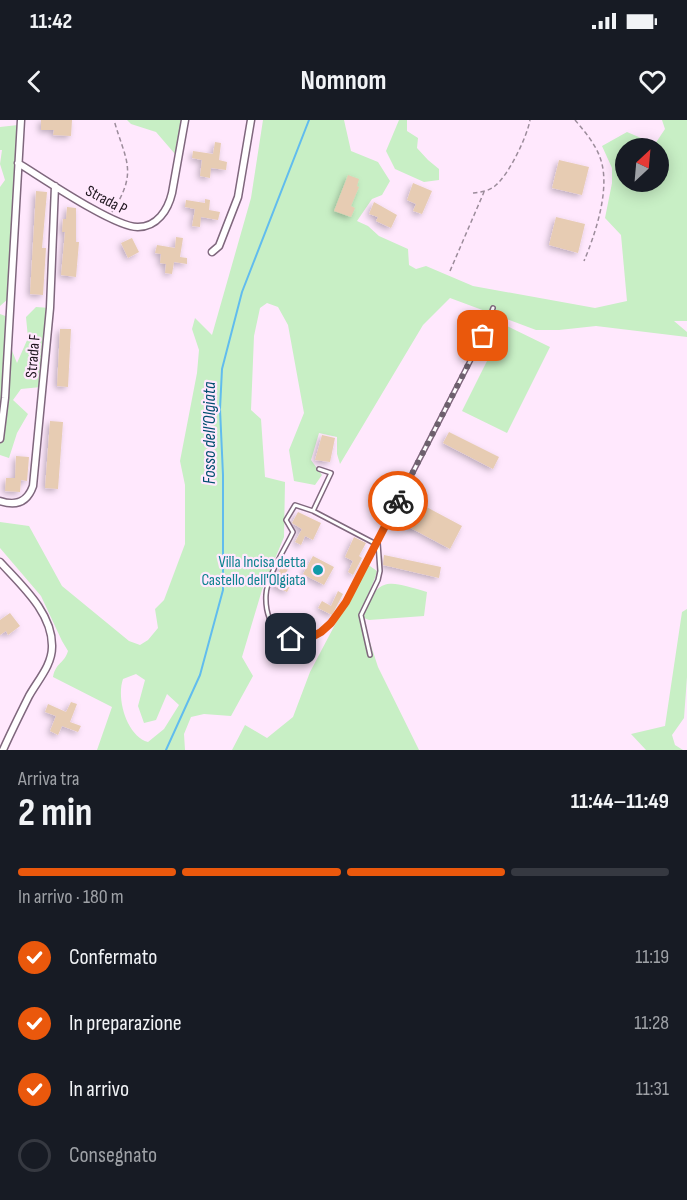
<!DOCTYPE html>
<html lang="it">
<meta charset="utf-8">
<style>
:root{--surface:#171b24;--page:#20242c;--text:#f1f3f6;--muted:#9ea1a6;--line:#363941;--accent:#ea580c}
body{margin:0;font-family:"Sofia Sans Condensed",sans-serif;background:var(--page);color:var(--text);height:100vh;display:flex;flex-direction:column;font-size:22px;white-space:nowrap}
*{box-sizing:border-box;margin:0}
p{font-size:20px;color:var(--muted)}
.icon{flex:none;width:33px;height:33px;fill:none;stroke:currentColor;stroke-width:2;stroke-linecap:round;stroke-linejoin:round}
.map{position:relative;height:630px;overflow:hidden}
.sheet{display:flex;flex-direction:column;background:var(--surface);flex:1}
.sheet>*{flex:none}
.needle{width:39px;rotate:26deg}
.controls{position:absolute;left:615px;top:18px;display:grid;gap:12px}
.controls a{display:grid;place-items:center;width:54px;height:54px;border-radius:50%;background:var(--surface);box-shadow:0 3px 15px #0003;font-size:30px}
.pin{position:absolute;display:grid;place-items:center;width:51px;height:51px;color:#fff;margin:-26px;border-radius:12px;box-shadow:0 3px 9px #0006}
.courier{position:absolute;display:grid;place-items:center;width:60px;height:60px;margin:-30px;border:4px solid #ea580c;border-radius:50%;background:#fff;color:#222;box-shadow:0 2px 8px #0007}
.head em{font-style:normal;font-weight:700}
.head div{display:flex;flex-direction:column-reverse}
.head{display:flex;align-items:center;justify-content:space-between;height:102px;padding:0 18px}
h1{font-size:39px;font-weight:700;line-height:45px}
.bar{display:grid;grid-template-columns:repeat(4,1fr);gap:9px 6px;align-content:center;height:72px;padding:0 18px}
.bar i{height:8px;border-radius:4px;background:var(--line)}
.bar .on{background:var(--accent)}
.bar p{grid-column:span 4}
ol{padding:0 18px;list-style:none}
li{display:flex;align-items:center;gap:18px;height:66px}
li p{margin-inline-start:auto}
li .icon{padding:6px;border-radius:50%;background:var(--accent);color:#fff;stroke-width:4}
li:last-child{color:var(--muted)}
li i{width:33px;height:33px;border:3px solid var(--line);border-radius:50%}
.status{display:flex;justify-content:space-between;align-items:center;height:42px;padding:0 30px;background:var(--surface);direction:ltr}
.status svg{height:16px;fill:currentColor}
header{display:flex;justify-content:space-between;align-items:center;height:78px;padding:0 18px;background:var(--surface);font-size:27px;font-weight:700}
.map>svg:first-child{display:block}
.green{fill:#c8efc5;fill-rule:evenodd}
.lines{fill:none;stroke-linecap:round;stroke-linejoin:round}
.stream{stroke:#61bcee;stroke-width:2}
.building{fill:#e7ccb3;filter:url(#shadow)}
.service-casing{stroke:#7f677d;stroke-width:6}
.minor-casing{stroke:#7f677d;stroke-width:9}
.path{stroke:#9c8c9b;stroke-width:1.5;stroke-dasharray:4.5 3;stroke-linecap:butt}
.service{stroke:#fff;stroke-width:3}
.minor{stroke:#fff;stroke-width:6}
.done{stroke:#6d606d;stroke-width:6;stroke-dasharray:0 10.8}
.route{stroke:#ea580c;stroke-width:8}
.culture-dot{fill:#0f9aa8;stroke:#ffe8fd;stroke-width:2}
.labels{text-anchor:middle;stroke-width:4.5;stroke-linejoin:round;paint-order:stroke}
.street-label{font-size:16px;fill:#1f161f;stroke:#ffe8fd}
.culture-label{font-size:16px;fill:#0d838f;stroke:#ffe8fd;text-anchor:end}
.water-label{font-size:18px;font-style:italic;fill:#004e6f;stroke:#ffe8fd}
</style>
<div class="status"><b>11:42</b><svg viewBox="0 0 49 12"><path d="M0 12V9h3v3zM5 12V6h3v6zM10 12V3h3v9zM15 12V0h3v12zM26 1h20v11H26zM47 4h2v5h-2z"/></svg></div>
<header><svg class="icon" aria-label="back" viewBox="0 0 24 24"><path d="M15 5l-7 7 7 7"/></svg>Nomnom<svg class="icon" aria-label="heart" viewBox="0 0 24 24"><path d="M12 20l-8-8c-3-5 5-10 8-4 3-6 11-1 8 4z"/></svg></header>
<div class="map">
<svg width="687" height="630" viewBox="0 0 687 630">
<defs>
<filter id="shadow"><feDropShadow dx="-2.5" dy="2.5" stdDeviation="3" flood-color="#0004"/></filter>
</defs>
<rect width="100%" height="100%" fill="#ffe8fd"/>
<path class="green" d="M127,0h56l-8,34 -19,-22 -25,-8z
M263,0h81l7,31 27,11 12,19 -8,14 -10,4 -15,22 11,5 11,10 29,13 1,16 7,4 10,-3 47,20 122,22 32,-7 -6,-66 -16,-17 7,-35v-15l-10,-22 25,-14 28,12 10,-15 -3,-9h25v201h-13l13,11v5l-91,-11 -37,4h-23l-86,-32 -27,27 -83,139 -3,-10v-17l-18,-4 -8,27 11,15 -7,10 -21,-4 -5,-31 15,-37 -16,-88 -10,-18 -11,-4 -7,5 -6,28 -3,74 10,9 4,58 20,5 -1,55 -22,53 -20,67 11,19 -22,40 -27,-2 -13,3 -7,17 1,16h-88l15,-43 -59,-30c3,-15 11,-13 15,-26l-6,-10 -21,-45 -41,-48v-26l29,4 33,60 67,55 11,4 8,-5 10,-12 -3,-19 9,-9 21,-56v-59l-5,-24 17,-88 2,-23 -7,-21 3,-11 17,17 39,-137zM626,28h32v34h-32zM136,554l9,6 -7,26 6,17 12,-3 11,-26 12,11 -15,24 -16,13c-21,-6 -32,-43 -25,-63z
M399,0h8v11l11,7 -1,10 11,12 11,9v11l-15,2 -29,-13 -9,-18z
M18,5l-4,52h3l-9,122 -8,7v-119l5,-7 -5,-16 2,-14h-2v-23z
M36,187l14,1 -9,79 -20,2 -8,11 15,14 -11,19 -8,25 -9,-3v-141l8,3v24l9,22 11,-25 -2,-21z
M505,205l45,22 -43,86 -45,-22z
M367,444l10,7c-4,17 -14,29 -16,46h3l-2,-3c18,-40 28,-32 65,-22l-3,24 -55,4 -5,-2 -1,3 15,46 41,83h-187l13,-25 22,13 26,-21 17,-45z
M687,489v68l-3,41 -12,17 3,10 8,5h-37l-15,-16 34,-8 17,-114z"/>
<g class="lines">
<path class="stream" d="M166,630l34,-75 23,-85v-115l-3,-66 2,-40 20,-77 67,-172"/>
</g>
<path class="building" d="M41,0h31l-1,16 -18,-1 1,-5h-13z
M215,22l6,1 -2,17 8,2 -1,8 -15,-2 -1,10 -10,-2 2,-16 -10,-2 1,-7 20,3z
M559,40l30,7 -7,28 -30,-7z
M348,55l11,4 -2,7 2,1 -8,19 4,2 -4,9 -17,-6z
M413,63l19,8 -10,23 -9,-3 3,-7 -9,-4z
M36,71l11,1 -5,56h4l-3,47 -13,-1z
M205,79l5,1 -1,10 11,2 -2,8 -17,-3 -1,10 -8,-1 3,-17 -10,-2 1,-7 19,3z
M374,82l23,13 -6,13 -15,-7 2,-4 -9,-3z
M67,87l9,1v34h3l-3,35 -15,-2 4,-43h-3l1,-13h3z
M556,97l29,7 -7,29 -29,-8z
M176,117l7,1 -3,19 7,1v6l-13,-2 -2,12 -7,-1 1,-9 -6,-1 1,-9 -6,-1 2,-8 18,3z
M132,118l7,14 -11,6 -7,-15z
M60,209h11l-3,58 -11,-1z
M50,301l13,1 -5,67 -13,-1z
M449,312l50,25 -6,12 -50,-26z
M322,315l13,3 -5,24 -15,-2z
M16,336l13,1 -2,24 -6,-1 -1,12 -15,-1 1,-13h9z
M417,382l45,24 -12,23 -45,-24z
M298,392l23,11 -8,17 -8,-4 -4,9 -6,-3 7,-13 -10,-6z
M354,417l12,6 -7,13 3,2 -9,17 -5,-3 5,-11 -8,-4z
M384,435l57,12 -2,11 -56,-13z
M313,436l21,11 -10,18 -21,-11z
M284,442l6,3 -8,16 8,5 -3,6 -15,-7z
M338,471l5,3 -11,21 -14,-7 4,-7 9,5z
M10,493l10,13 -12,9 -2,-4 -6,4v-15z
M71,582l6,2 -7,18 11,4 -3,6 -16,-6 -4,9 -8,-4 6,-15 -11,-4 3,-8 18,8z"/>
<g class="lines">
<g class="service-casing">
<path id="service" d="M313,391l18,-38 -12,-4
M376,424l-63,-33 -18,-6 -9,15 7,12c-8,17 -26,44 -27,63 -2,35 25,60 56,36 10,-8 16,-19 24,-29l137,-266 10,-28
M370,535l-9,-40 17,-35 2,-9 -2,-28"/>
</g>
<g class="minor-casing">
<path id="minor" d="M18,43c23,14 97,65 120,64 19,0 30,-17 34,-34l13,-73
M212,132l7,-6 19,-49 13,-77
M0,319l5,-41 16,-278
M0,381c15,5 27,2 33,-15l17,-178 5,-122
M0,442c21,23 53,51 52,85 0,18 -14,33 -23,49 -9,18 -18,36 -26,54"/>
</g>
<path class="path" d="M575,0c11,13 23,27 27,44 7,29 -7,71 -18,97
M473,73c8,-1 17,-2 23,-8 13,-11 31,-48 34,-65
M112,92c27,-41 13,-52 2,-92
M450,151l34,-79"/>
<use href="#service" class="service"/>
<use href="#minor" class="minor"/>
</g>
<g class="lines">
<path class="done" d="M398,381l85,-165"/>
<path class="route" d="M291,519h17l13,-7 10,-9 15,-21 52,-101"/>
</g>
<circle class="culture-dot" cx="318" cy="450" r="6"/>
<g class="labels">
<g class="street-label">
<text transform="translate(107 79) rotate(28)" y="6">Strada P</text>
<text transform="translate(32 236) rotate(-85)" y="6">Strada F</text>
</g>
<g class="culture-label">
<text x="306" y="447">Villa Incisa detta<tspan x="306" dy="18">Castello dell'Olgiata</tspan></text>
</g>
<g class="water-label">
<text transform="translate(209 313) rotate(-90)" y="6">Fosso dell’Olgiata</text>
</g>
</g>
</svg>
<div class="controls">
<a><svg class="needle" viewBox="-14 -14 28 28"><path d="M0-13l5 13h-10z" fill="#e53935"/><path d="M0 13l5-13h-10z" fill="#9ea1a6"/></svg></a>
</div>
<div class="pin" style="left:483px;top:216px;background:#ea580c"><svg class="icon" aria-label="bag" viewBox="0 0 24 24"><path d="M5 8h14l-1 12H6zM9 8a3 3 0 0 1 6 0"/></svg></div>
<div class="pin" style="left:291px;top:519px;background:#1f2937"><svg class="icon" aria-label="home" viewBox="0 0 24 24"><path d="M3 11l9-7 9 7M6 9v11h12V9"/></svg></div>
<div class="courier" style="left:398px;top:381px"><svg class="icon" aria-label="bike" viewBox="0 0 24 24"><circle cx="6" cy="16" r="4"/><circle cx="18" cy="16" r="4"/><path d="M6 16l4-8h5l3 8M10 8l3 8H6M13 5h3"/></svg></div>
</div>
<section class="sheet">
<div class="head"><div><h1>2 min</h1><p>Arriva tra</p></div><em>11:44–11:49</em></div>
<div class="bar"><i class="on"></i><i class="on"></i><i class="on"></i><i></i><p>In arrivo · 180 m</p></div>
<ol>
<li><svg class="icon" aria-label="check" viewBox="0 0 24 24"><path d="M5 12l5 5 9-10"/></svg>Confermato<p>11:19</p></li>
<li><svg class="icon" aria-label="check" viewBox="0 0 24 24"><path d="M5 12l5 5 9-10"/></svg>In preparazione<p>11:28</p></li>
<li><svg class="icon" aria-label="check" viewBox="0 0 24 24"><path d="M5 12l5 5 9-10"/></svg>In arrivo<p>11:31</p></li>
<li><i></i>Consegnato</li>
</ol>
</section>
